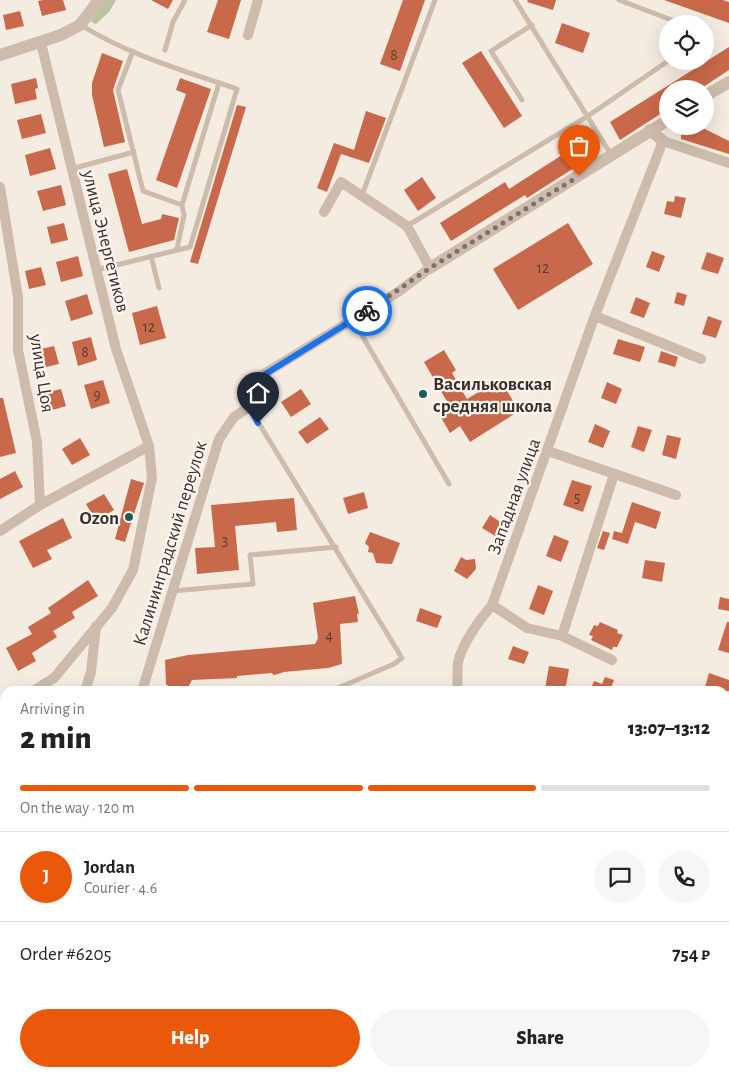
<!DOCTYPE html>
<meta charset="utf-8">
<style>
:root{--surface:#fff;--page:#f6f6f6;--text:#222;--muted:#767676;--line:#e0e0e0;--accent:#ea580c}
body{margin:0;font-family:"Alegreya Sans",sans-serif;background:var(--page);color:var(--text);height:100vh;display:flex;flex-direction:column;font-size:19px;white-space:nowrap}
*{box-sizing:border-box;margin:0}
p{font-size:16px;color:var(--muted)}
.icon{flex:none;width:28px;height:28px;fill:none;stroke:currentColor;stroke-width:2;stroke-linecap:round;stroke-linejoin:round}
.map{position:relative;flex:1;overflow:hidden}
.drawer{position:absolute;left:0px;top:686px;width:730px;height:391px;display:flex;flex-direction:column;background:var(--surface);border-radius:15px 15px 0 0;box-shadow:0 5px 20px #0002}
.drawer>*{flex:none}
.tools{position:absolute;left:659px;top:15px;display:grid;gap:10px}
.tools a{display:grid;place-items:center;width:55px;height:55px;border-radius:50%;background:var(--surface);box-shadow:0 5px 20px #0002;font-size:25px}
.pin{position:absolute;display:grid;place-items:center;width:42px;height:42px;color:#fff;margin:-51px -21px;border-radius:50% 50% 50% 0;rotate:-45deg;box-shadow:0 0 5px #0007}
.pin .icon{rotate:45deg}
.courier{position:absolute;display:grid;place-items:center;width:50px;height:50px;margin:-25px;border:4px solid #1a73e8;border-radius:50%;background:#fff;color:#222;box-shadow:0 1px 6px #0007}
.summary em{font-style:normal;font-weight:800}
.summary div{display:flex;flex-direction:column-reverse}
.summary{display:flex;align-items:center;justify-content:space-between;height:85px;padding:0 20px}
h1{font-size:32px;font-weight:800;line-height:38px}
.bar{display:grid;grid-template-columns:repeat(4,1fr);gap:8px 5px;align-content:center;height:60px;padding:0 20px}
.bar i{height:6px;border-radius:4px;background:var(--line)}
.bar .current{background:var(--accent)}
.bar p{grid-column:span 4}
.line{display:flex;align-items:center;gap:12px;padding:0 20px;border-top:1px solid var(--line)}
.line div{flex:1}
.round{display:grid;place-items:center;flex:none;width:52px;height:52px;border-radius:26px;background:var(--page)}
.action{display:flex;gap:10px;margin-top:auto;padding:10px 20px}
.action a{flex:1;height:58px;border-radius:30px;background:var(--accent);color:#fff;font-size:20px;font-weight:800;line-height:58px;text-align:center}
.action a+a{background:var(--page);color:var(--text)}
.map>svg:first-child{display:block}
.green{fill:#b8c4a0}
.building{fill:#c8694b}
.lines{fill:none;stroke-linecap:round;stroke-linejoin:round}
.service{stroke:#cdbbac;stroke-width:5}
.minor{stroke:#cdbbac;stroke-width:10}
.tertiary{stroke:#cdbbac;stroke-width:12}
.done{stroke:#7c716b;stroke-width:5;stroke-dasharray:0 9}
.route{stroke:#1a73e8;stroke-width:6}
.poi-dot{fill:#1f5a5e;stroke:#fbf5ee;stroke-width:2}
.labels{text-anchor:middle;stroke-width:4.5;stroke-linejoin:round;paint-order:stroke}
.number-label{font-size:16px;fill:#5e3e33}
.street-label{font-size:19px;fill:#3b302b;stroke:#fbf5ee}
.poi-label{font-size:19px;font-weight:bold;fill:#3b302b;stroke:#fbf5ee;text-anchor:start}
</style>
<div class="map">
<svg width="729" height="1077" viewBox="0 0 729 1077">
<rect width="100%" height="100%" fill="#f4ebe1"/>
<path class="green" d="M105,0h11l-7,12 -13,12 -3,-1 -2,-2z"/>
<path class="building" d="M43,0h20l3,10 -24,6 -4,-15z
M151,0h22l-5,9z
M218,0h23l-12,39 -22,-7z
M403,0h22l-25,71 -20,-7z
M528,0h28l-3,10 -26,-8z
M664,0h59l6,2v21z
M20,11l4,15 -18,4 -3,-15z
M562,23l28,10 -7,20 -28,-10z
M729,47v23l-29,19h-32v20l-48,31 -10,-18z
M481,51l41,65 -18,12 -42,-65z
M102,53l21,8 -10,29 12,52 -21,5 -12,-52v-12z
M36,78l2,10 -3,1 2,10 -22,5 -4,-20z
M180,78l31,11 -34,99 -21,-8 30,-86 -10,-4z
M237,105l9,2 -48,157 -8,-2z
M366,111l20,7 -17,45 -28,-9 -14,38 -10,-4 17,-45 20,7z
M41,114l5,19 -24,6 -5,-19z
M692,126h7l30,15v13l-48,-15v-6z
M587,139l9,15 -69,44 -2,-3 -74,46 -11,-18 65,-41 4,7z
M50,148l6,21 -26,7 -5,-21z
M127,169l15,55 19,-5 1,-5 17,4 -5,22 -45,12 -21,-78z
M422,177l14,21 -18,13 -14,-21z
M61,185l5,20 -23,6 -6,-20z
M675,196l11,2 -5,20 -17,-4 3,-13 7,1z
M64,223l4,17 -17,4 -4,-17z
M568,223l25,41 -75,46 -25,-41z
M652,251l13,5 -6,16 -13,-5z
M707,252l17,6 -6,16 -17,-5z
M78,256l5,20 -22,6 -5,-20z
M41,267l5,18 -17,4 -4,-18z
M677,292l10,3 -3,11 -10,-3z
M87,294l6,20 -22,7 -6,-20z
M636,297l14,6 -6,15 -14,-5z
M157,306l9,32 -26,7 -8,-32z
M708,316l14,5 -6,17 -14,-4z
M91,337l6,23 -19,6 -6,-24z
M618,339l27,8 -5,15 -27,-8z
M54,346l5,18 -17,4 -5,-18z
M444,350l12,20 -4,3 15,26 33,-20 19,32 -49,31 -10,-16 -10,7 -12,-21 11,-7 -25,-43z
M661,351l17,6 -3,10 -17,-5z
M103,380l7,23 -19,6 -7,-24z
M607,382l15,7 -6,15 -15,-6z
M61,389l5,17 -17,5 -4,-18z
M301,389l10,15 -20,13 -10,-15z
M0,398h3l13,55 -16,4z
M320,417l9,12 -22,15 -9,-12z
M595,424l15,7 -7,17 -15,-6z
M638,426l14,4 -8,22 -13,-5z
M667,435l14,3 -5,21 -14,-4z
M80,438l10,17 -18,10 -10,-16z
M15,471l8,16 -23,12v-20z
M131,479l13,4 -19,59 -10,-3z
M572,480l20,6 -9,26 -20,-7z
M364,492l4,16 -20,6 -5,-16z
M104,494l10,16 -18,11 -10,-17z
M294,498l3,32 -20,2 -1,-10 -41,4 4,44 -42,4 -2,-26 20,-1 -4,-42z
M632,502l29,10 -5,17 -21,-7 -7,22 -16,-5 2,-8 8,2z
M490,515l15,10 -8,12 -15,-9z
M63,518l9,20 -25,12 5,9 -19,9 -14,-27z
M603,531l7,2 -6,17 -7,-2z
M370,532l30,11 -8,21 -16,-1 -3,-10 -5,-1 1,-5 -4,-4z
M554,535l15,6 -8,21 -15,-6z
M461,557l5,3 9,-1 1,10 -9,10 -13,-8z
M645,560l20,3 -3,19 -20,-4z
M88,580l10,16 -26,16 3,6 -22,13 4,6 -25,16 4,8 -18,10 -12,-23 26,-14 -4,-7 23,-14 -3,-5z
M538,585l15,6 -9,24 -15,-6z
M355,596l4,18h-2l1,8 -18,2 2,40 -14,4 -44,4 -6,2 -5,1 -1,-2 -35,3v2l-45,2 -6,11h-18v-6h-2l-1,-25 23,-5 127,-11 3,-6 -5,-35z
M720,597l9,2v12l-11,-2z
M420,608l22,8 -5,12 -21,-7z
M600,622l18,8 -1,3 6,2 -6,12h-4l-1,3 -21,-10 2,-4 -4,-1 5,-10 4,1z
M727,622h2v31l-11,-3z
M513,646l16,6 -5,12 -16,-5z
M549,666l20,3 -4,22 -20,-2z
M709,673l20,7v11h-25z
M605,677l9,3 -3,8 7,3h-28l4,-10 8,3z"/>
<g class="lines">
<path class="service" d="M515,0l97,156
M619,0l63,24
M81,25c47,30 104,46 156,64l-47,158 -94,23
M165,50l8,-28 12,-22
M133,51l-15,39 25,101 39,14 37,-122
M522,100l-31,-49 41,-26
M71,169l63,-17
M362,195l73,-195
M407,226l181,-110 80,-55
M177,249l7,-34 -2,-10
M151,256l8,32
M353,320l96,164
M249,407l153,251 -8,6 -63,27
M172,591l81,-7 -3,-29 86,-8
M272,691l18,-2 10,2
M108,1072l3,5
M374,1072h2
M451,1072l6,5
M581,1072l2,5
M708,1072l1,5
M189,1077l11,-5
M293,1077l8,-5
M538,1077l7,-5"/>
<path class="minor" d="M248,35l10,-35
M0,187l18,110v53l19,92 3,63
M595,316l106,43
M548,451l128,44
M0,531l40,-26 109,-59
M492,605l35,23 35,8 50,24
M562,636l52,-162
M33,691l21,-13 58,-70 21,-38 19,-92 -3,-32 -33,-97 -75,-306
M85,691l6,-19 5,-46
M142,691l77,-252 15,-22 15,-10 -3,-22 152,-93 32,-24 -23,-42 -66,-44 -17,30
M457,691c1,-9 0,-19 1,-28 3,-18 22,-44 34,-58l102,-287 69,-177 66,22
M0,713l5,-3
M729,819l-4,16 4,11
M0,836l5,-4
M725,1041l4,-1
M612,1072l4,5"/>
<path class="tertiary" d="M0,55l61,-20 19,-10 19,-25
M705,96l24,-14
M650,130l13,11
M430,268l238,-148"/>
</g>
<g class="lines">
<path class="done" d="M367,311l63,-43 149,-92"/>
<path class="route" d="M258,423l-9,-16 -3,-21 121,-75"/>
</g>
<g class="poi-dot">
<circle cx="423" cy="394" r="5"/>
<circle cx="129" cy="517" r="5"/>
</g>
<g class="labels">
<g class="number-label">
<text x="394" y="60">8</text>
<text x="543" y="273">12</text>
<text x="149" y="332">12</text>
<text x="85" y="357">8</text>
<text x="97" y="400">9</text>
<text x="577" y="502">5</text>
<text x="225" y="545">3</text>
<text x="329" y="640">4</text>
</g>
<g class="street-label">
<text transform="translate(107 241) rotate(76)" y="7">улица Энергетиков</text>
<text transform="translate(43 373) rotate(81)" y="7">улица Цоя</text>
<text transform="translate(513 496) rotate(-70)" y="7">Западная улица</text>
<text transform="translate(169 543) rotate(-73)" y="7">Калининградский переулок</text>
</g>
<g class="poi-label">
<text x="433" y="390">Васильковская<tspan x="433" dy="22">средняя школа</tspan></text>
<text x="119" y="524" text-anchor="end">Ozon</text>
</g>
</g>
</svg>
<div class="tools">
<a><svg class="icon" aria-label="locate" viewBox="0 0 24 24"><circle cx="12" cy="12" r="6"/><path d="M12 2v4M12 18v4M2 12h4M18 12h4"/></svg></a>
<a><svg class="icon" aria-label="layers" viewBox="0 0 24 24"><path d="M12 4l9 5-9 5-9-5zM3 14l9 5 9-5"/></svg></a>
</div>
<div class="pin" style="left:579px;top:176px;background:#ea580c"><svg class="icon" aria-label="bag" viewBox="0 0 24 24"><path d="M5 8h14l-1 12H6zM9 8a3 3 0 0 1 6 0"/></svg></div>
<div class="pin" style="left:258px;top:423px;background:#1f2937"><svg class="icon" aria-label="home" viewBox="0 0 24 24"><path d="M3 11l9-7 9 7M6 9v11h12V9"/></svg></div>
<div class="courier" style="left:367px;top:311px"><svg class="icon" aria-label="bike" viewBox="0 0 24 24"><circle cx="6" cy="16" r="4"/><circle cx="18" cy="16" r="4"/><path d="M6 16l4-8h5l3 8M10 8l3 8H6M13 5h3"/></svg></div>
<section class="drawer">
<div class="summary"><div><h1>2 min</h1><p>Arriving in</p></div><em>13:07–13:12</em></div>
<div class="bar"><i class="current"></i><i class="current"></i><i class="current"></i><i></i><p>On the way · 120 m</p></div>
<div class="line" style="height:90px"><b class="round" style="background:var(--accent);color:#fff">J</b><div><b>Jordan</b><p>Courier · 4.6</p></div><a class="round"><svg class="icon" aria-label="chat" viewBox="0 0 24 24"><path d="M4 5h16v11H9l-5 4z"/></svg></a><a class="round"><svg class="icon" aria-label="phone" viewBox="0 0 24 24"><path d="M5 4h4l2 5-3 2q2 4 5 5l2-3 5 2v4C11 20 4 13 5 4z"/></svg></a></div>
<div class="line" style="height:65px"><div>Order #6205</div><b>754 ₽</b></div>
<div class="action"><a>Help</a><a>Share</a></div>
</section>
</div>
